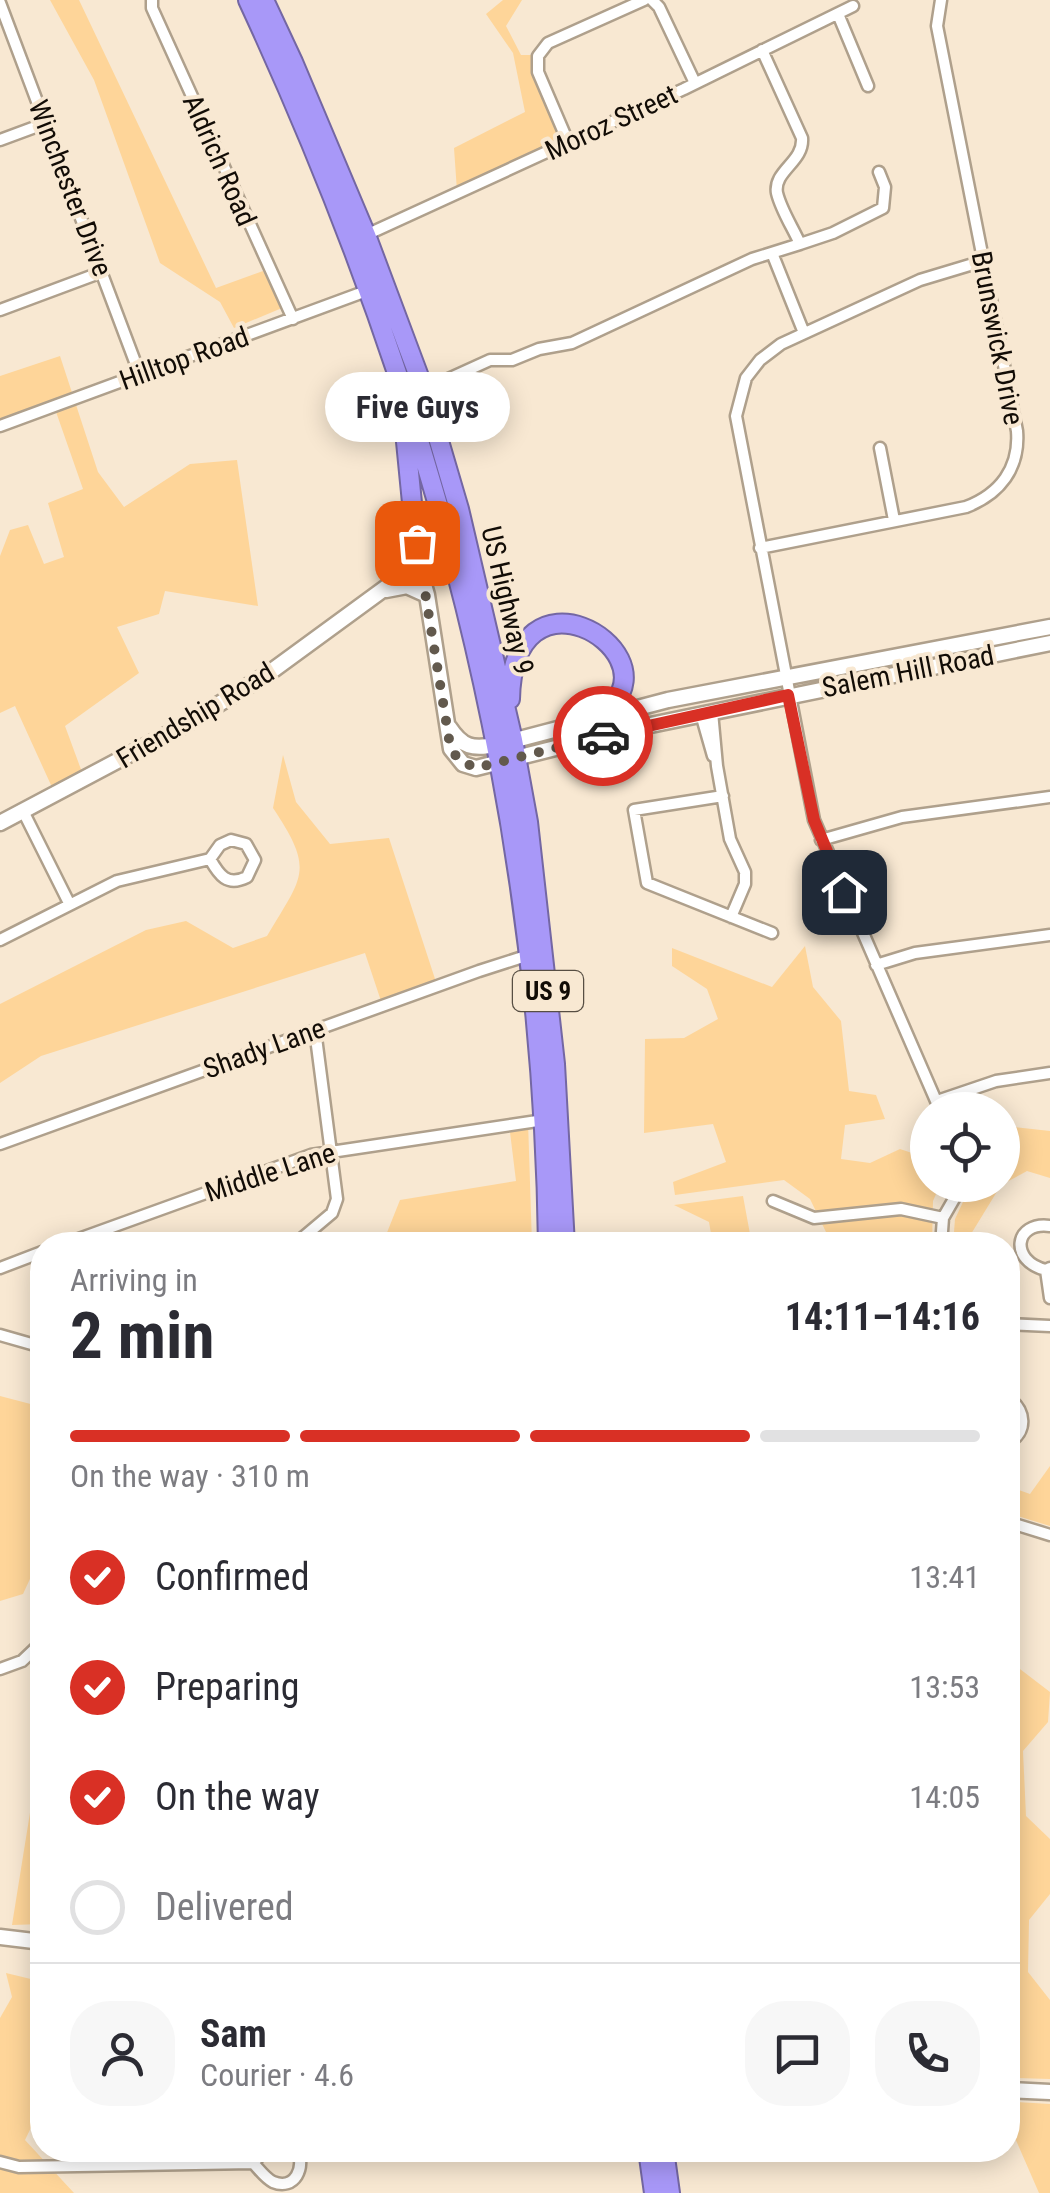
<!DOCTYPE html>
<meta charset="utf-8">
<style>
:root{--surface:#fff;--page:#f7f7f7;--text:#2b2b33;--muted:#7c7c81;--line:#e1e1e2;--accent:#d93025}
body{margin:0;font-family:"Roboto Condensed",sans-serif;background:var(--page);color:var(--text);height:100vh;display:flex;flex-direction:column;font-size:38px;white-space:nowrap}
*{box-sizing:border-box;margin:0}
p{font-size:32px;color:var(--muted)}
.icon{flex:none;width:55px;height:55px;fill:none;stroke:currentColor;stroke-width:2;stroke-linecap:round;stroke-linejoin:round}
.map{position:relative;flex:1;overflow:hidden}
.side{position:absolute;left:30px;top:1232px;width:990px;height:930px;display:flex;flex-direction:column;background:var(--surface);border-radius:40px;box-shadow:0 5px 25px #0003}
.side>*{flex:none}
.fabs{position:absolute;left:910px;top:1092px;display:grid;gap:20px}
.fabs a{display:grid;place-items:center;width:110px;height:110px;border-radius:50%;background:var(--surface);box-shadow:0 5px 25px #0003;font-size:50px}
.pin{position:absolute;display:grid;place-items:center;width:85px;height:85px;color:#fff;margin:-42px;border-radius:20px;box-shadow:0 5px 15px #0006}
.courier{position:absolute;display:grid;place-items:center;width:100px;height:100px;margin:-50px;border:8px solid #d93025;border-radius:50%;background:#fff;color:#222;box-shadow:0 2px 12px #0007}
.bubble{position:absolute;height:70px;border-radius:35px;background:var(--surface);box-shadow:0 5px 25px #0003;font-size:32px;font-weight:700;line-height:70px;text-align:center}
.headline em{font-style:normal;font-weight:700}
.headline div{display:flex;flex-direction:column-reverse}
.headline{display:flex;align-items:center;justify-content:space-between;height:170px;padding:0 40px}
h1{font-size:65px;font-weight:700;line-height:75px}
.bar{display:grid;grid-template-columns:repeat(4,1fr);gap:15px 10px;align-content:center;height:120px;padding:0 40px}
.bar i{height:12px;border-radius:8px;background:var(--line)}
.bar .current{background:var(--accent)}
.bar p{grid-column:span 4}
.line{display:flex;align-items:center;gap:25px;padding:0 40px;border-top:2px solid var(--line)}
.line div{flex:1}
.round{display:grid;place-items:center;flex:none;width:105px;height:105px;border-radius:40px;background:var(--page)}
ol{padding:0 40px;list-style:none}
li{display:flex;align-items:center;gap:30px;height:110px}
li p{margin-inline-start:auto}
li .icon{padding:10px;border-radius:50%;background:var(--accent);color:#fff;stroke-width:4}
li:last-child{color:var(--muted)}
li i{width:55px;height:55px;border:5px solid var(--line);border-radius:50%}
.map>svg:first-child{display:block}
.green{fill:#fed599}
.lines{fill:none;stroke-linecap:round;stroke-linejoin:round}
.street-casing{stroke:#afa08c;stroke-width:15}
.secondary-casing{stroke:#afa08c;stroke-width:19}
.highway-casing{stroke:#7467a3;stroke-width:22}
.street{stroke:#fff;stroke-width:10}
.secondary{stroke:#fff;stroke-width:14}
.highway{stroke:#a898f8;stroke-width:18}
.done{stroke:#62594d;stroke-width:10;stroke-dasharray:0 18}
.route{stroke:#d93025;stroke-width:12}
.labels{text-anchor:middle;stroke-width:8;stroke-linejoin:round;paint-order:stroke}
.shield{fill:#f8e8d2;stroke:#574e43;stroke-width:2.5}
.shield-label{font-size:25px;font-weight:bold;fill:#120c06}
.street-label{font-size:28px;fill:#120c06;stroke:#f8e8d2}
</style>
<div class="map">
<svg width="1050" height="2193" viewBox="0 0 1050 2193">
<rect width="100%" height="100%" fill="#f8e8d2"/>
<path class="green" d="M50,0h29l137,288 47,-17 19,37 -48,20 -14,-26 -60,-39 -66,-183z
M503,0h19l-16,26 15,29h18l31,86 -113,50 -3,-43 71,-36 -12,-59 -27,-39z
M60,356l38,116 26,35 66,-43 47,-4 21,146 -93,-15 -6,23 -42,13 22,46 -74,53 21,57 -30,13 -41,-90 -15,7v-157l10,-26 18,-5 16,39 20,-7 -16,-54 35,-14 -28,-80 -55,21v-54z
M283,755l13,47 34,42 59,-6 48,147 -54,22 -18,-54 -324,103 -41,27v-79l146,-74 40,-9 47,27 34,-12c36,-61 48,-65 6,-128z
M805,946l8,41 28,34 8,70 27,4 9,24 -40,6 -4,34 29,4 30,-14 27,9 1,27h12l-7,16 -1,44h-22l-11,-12 -73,-1 -16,-33 -26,-19 -109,15 -2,-13 53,-20 -13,-38 -69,9 1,-94 39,-1 34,-19 -11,-30 -35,-23v-18l100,39z
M528,1121l4,124h-150l18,-45 116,-19 -7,-57z
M1006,1126l44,5v47l-23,-7 -24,13v-56z
M971,1185h30l-30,49v11h-18l2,-26z
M743,1196l9,49h-39l-4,-23 -35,-17z
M0,1396l42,11v146l-19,41 -23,7z
M1050,1466v60l-42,-13v-27l22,8z
M1008,1660l42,32 -2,30 -25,29 3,65 24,23v55l-21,26 -1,52 22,28v79l-36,-1 -6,-73z
M42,1738v186l-30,1z
M6,1973l33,8 3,19v105l-17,35 49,53h-74v-175l12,-21z
M1014,2102l36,2v89h-11l-31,-71z"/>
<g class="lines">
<g class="street-casing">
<path id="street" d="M152,0v8l141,311
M652,0l7,7 36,76
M0,3l140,372
M838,14l30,72
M762,50l40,88c2,24 -29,33 -25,55 4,17 16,35 23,51l33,-11 50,-25 2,-21 -6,-15
M0,140l46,-17
M568,142l-30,-70v-16l10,-13 96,-43
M366,235l318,-146 169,-83
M772,253l32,80
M0,310l102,-38
M424,390l66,-30h22l27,-11 33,-6 180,-84 48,-15
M0,426l369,-136
M880,448l14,72
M760,548l206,-41c34,-13 54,-39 51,-76l-80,-405 4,-26
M712,712l5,54 13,73 15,33v12l-14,33
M701,714l12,42
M723,796l-89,14 13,73 125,50
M23,811l46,92
M231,840l15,4 9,16 -8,17c-20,10 -28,-2 -37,-18l10,-14z
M821,840l81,-23 148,-20
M0,940l117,-59 93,-22
M876,965l39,-12 135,-18
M937,1101l59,-20 54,-8
M940,1110l-126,-290 -78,-404 10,-38 14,-18 21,-16 139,-64 63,-19
M0,1144l479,-173 50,-16
M773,1201l41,17 87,-9 42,9
M1050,1226c-36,-5 -41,35 -4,44l4,-2
M62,1245l249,-90 233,-35
M294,1245l38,-32 5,-14 -22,-169
M941,1245l2,-27 19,-33
M0,1268l42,-16
M1046,1270l4,28
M1008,1324l42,2
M0,1335l42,12
M1008,1398c18,12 20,34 0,45
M1008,1522l42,13
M0,1669l22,-8 20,-19
M265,2150l-12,13c6,6 12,15 20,19 22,9 33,-15 24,-32
M0,2162l19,5 234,-4"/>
</g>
<g class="secondary-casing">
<path id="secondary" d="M386,590l21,-4 20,9
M449,727c14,21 23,22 48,18l171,-45 382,-73
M0,823l185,-98 84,-52 149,-109 9,31 24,154 12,15 13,4 155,-39 419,-86
M0,1937l42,5
M1008,2090l42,2"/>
</g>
<g class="highway-casing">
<path id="highway" d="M248,0c185,399 294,803 300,1245
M264,0l29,62 73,173 58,155 35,119 54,231 15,82 27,242 10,181
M403,411l15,153
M510,699c3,-140 155,-53 103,5 -5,5 -14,10 -20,14
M648,2150l6,43
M664,2150l6,43"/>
</g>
<use href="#street" class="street"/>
<use href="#secondary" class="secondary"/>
<use href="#highway" class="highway"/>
</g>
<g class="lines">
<path class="done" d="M417,543l32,196 8,20 19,9 127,-32"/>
<path class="route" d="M603,736l185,-41 26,125 30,72"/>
</g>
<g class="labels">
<rect class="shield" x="513" y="971" width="70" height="40" rx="8"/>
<g class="shield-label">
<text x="548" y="1000">US 9</text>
</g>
<g class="street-label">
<text transform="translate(611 122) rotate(-25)" y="10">Moroz Street</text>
<text transform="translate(220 160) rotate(66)" y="10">Aldrich Road</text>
<text transform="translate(71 188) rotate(69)" y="10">Winchester Drive</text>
<text transform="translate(998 338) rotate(79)" y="10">Brunswick Drive</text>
<text transform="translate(184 358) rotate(-20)" y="10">Hilltop Road</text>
<text transform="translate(508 600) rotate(77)" y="10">US Highway 9</text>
<text transform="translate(908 671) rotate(-11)" y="10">Salem Hill Road</text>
<text transform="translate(195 715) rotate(-31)" y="10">Friendship Road</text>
<text transform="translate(264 1048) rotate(-20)" y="10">Shady Lane</text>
<text transform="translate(270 1172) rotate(-18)" y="10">Middle Lane</text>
</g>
</g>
</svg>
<div class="fabs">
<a><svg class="icon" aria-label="locate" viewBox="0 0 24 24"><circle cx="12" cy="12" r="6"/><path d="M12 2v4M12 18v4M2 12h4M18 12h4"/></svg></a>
</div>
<div class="pin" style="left:417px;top:543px;background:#ea580c"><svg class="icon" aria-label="bag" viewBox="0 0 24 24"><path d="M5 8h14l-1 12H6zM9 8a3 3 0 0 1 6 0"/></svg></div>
<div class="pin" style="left:844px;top:892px;background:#1f2937"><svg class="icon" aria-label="home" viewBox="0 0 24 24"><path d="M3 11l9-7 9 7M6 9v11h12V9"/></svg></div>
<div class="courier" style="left:603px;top:736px"><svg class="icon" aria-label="car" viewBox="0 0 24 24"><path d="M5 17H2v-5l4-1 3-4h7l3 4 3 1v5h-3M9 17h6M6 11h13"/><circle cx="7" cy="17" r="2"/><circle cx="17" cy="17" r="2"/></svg></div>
<div class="bubble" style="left:325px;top:372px;width:185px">Five Guys</div>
<section class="side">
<div class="headline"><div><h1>2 min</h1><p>Arriving in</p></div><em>14:11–14:16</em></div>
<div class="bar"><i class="current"></i><i class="current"></i><i class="current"></i><i></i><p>On the way · 310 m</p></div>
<ol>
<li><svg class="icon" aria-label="check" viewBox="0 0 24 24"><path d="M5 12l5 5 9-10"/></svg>Confirmed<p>13:41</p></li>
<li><svg class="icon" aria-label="check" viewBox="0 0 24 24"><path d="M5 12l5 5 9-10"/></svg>Preparing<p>13:53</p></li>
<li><svg class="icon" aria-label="check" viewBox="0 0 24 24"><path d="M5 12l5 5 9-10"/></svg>On the way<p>14:05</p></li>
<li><i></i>Delivered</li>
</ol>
<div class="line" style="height:180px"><a class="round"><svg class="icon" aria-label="person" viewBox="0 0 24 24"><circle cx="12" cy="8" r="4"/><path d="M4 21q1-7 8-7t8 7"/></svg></a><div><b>Sam</b><p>Courier · 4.6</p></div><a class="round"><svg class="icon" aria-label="chat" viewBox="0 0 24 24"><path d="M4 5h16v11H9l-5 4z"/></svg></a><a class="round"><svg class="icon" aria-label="phone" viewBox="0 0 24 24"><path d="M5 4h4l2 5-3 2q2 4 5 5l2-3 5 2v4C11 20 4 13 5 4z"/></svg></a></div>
</section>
</div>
